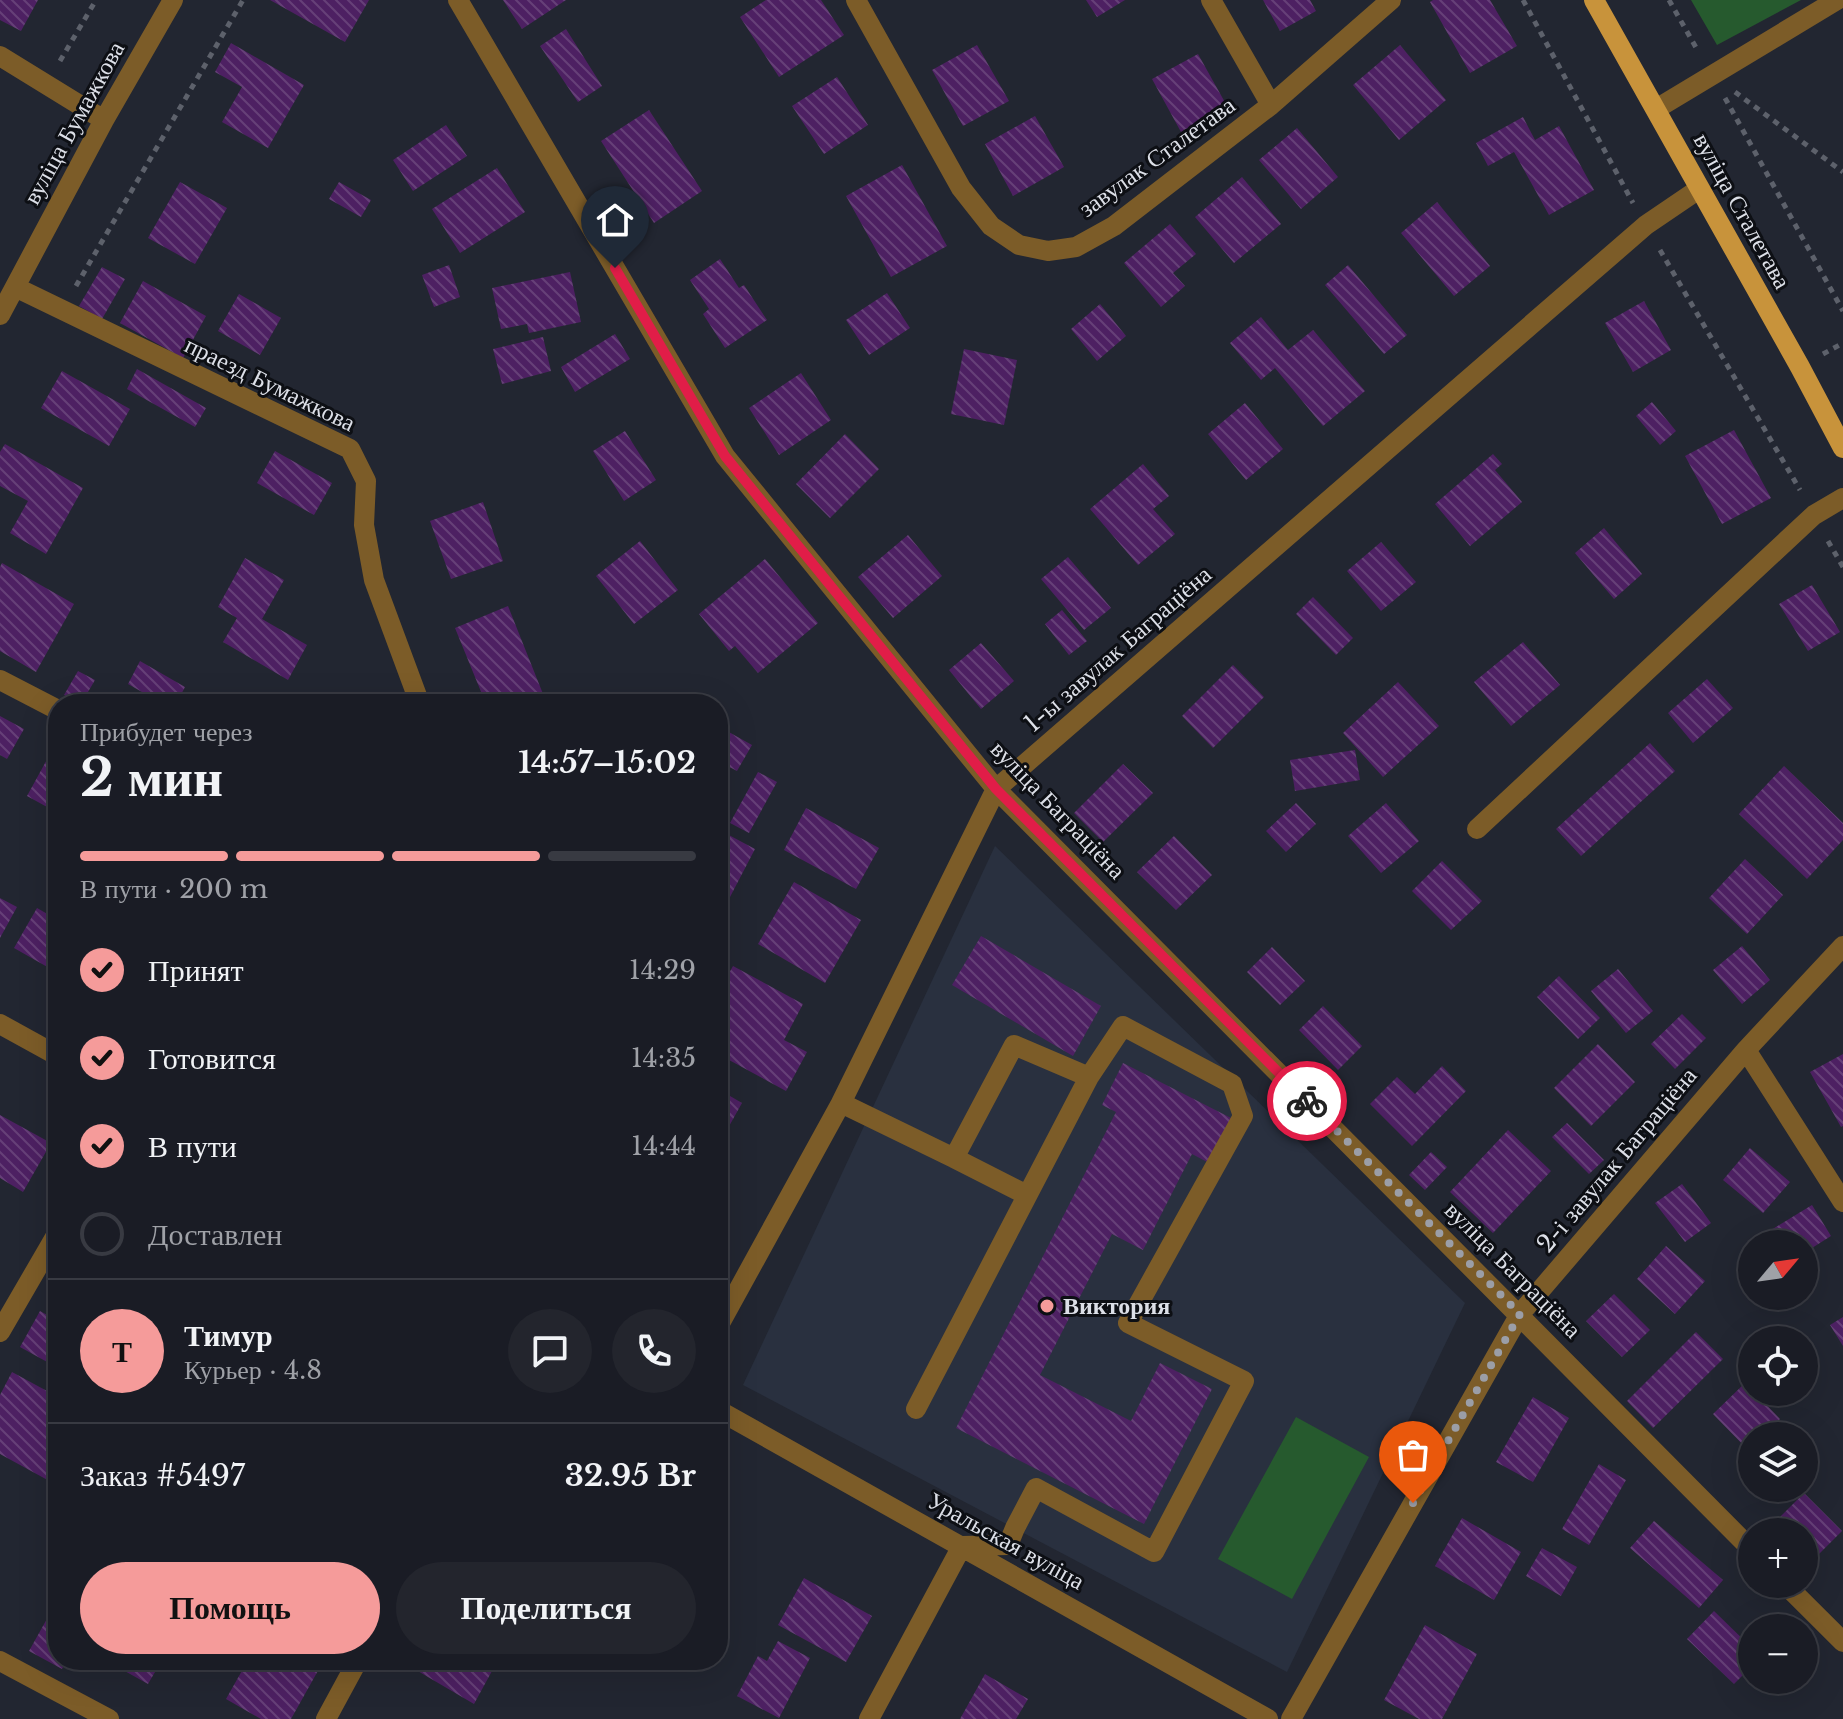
<!DOCTYPE html>
<html lang="ru">
<meta charset="utf-8">
<style>
:root{--surface:#1a1c25;--page:#23252d;--text:#f1f3f6;--muted:#9fa1a7;--line:#383a42;--accent:#f59b9a}
body{margin:0;font-family:"Libre Baskerville",serif;background:var(--page);color:var(--text);height:100vh;display:flex;flex-direction:column;font-size:30px;white-space:nowrap}
*{box-sizing:border-box;margin:0}
p{font-size:26px;color:var(--muted)}
.icon{flex:none;width:44px;height:44px;fill:none;stroke:currentColor;stroke-width:2;stroke-linecap:round;stroke-linejoin:round}
.map{position:relative;flex:1;overflow:hidden}
.side{position:absolute;left:48px;top:694px;width:680px;height:976px;display:flex;flex-direction:column;background:var(--surface);border-radius:32px;box-shadow:0 8px 32px #0002,0 0 0 2px var(--line)}
.side>*{flex:none}
.needle{width:52px;rotate:61deg}
.buttons{position:absolute;left:1738px;top:1230px;display:grid;gap:16px}
.buttons a{display:grid;place-items:center;width:80px;height:80px;border-radius:50%;background:var(--surface);box-shadow:0 8px 32px #0002,0 0 0 2px var(--line);font-size:40px}
.pin{position:absolute;display:grid;place-items:center;width:68px;height:68px;color:#fff;margin:-82px -34px;border-radius:50% 50% 50% 0;rotate:-45deg;box-shadow:0 0 8px #0007}
.pin .icon{rotate:45deg}
.courier{position:absolute;display:grid;place-items:center;width:80px;height:80px;margin:-40px;border:6px solid #e11d48;border-radius:50%;background:#fff;color:#222;box-shadow:0 2px 10px #0007}
.headline em{font-style:normal;font-weight:700}
.headline div{display:flex;flex-direction:column-reverse}
.headline{display:flex;align-items:center;justify-content:space-between;height:136px;padding:0 32px}
h1{font-size:52px;font-weight:700;line-height:60px}
.bar{display:grid;grid-template-columns:repeat(4,1fr);gap:12px 8px;align-content:center;height:96px;padding:0 32px}
.bar i{height:10px;border-radius:6px;background:var(--line)}
.bar .on{background:var(--accent)}
.bar p{grid-column:span 4}
.line{display:flex;align-items:center;gap:20px;padding:0 32px;border-top:2px solid var(--line)}
.line div{flex:1}
.round{display:grid;place-items:center;flex:none;width:84px;height:84px;border-radius:42px;background:var(--page)}
ol{padding:0 32px;list-style:none}
li{display:flex;align-items:center;gap:24px;height:88px}
li p{margin-inline-start:auto}
li .icon{padding:8px;border-radius:50%;background:var(--accent);color:#111;stroke-width:4}
li:last-child{color:var(--muted)}
li i{width:44px;height:44px;border:4px solid var(--line);border-radius:50%}
.primary-button{display:flex;gap:16px;margin-top:auto;padding:16px 32px}
.primary-button a{flex:1;height:92px;border-radius:48px;background:var(--accent);color:#111;font-size:32px;font-weight:700;line-height:92px;text-align:center}
.primary-button a+a{background:var(--page);color:var(--text)}
.map>svg:first-child{display:block}
.built{fill:#29303f}
.green{fill:#265a2e}
.building{fill:url(#building-back-hatch)}
.lines{fill:none;stroke-linecap:round;stroke-linejoin:round}
.path{stroke:#5d616b;stroke-width:5;stroke-dasharray:6 6;stroke-linecap:butt}
.minor{stroke:#7c5c28;stroke-width:20}
.major{stroke:#c8933b;stroke-width:20}
.done{stroke:#9b9ea7;stroke-width:8;stroke-dasharray:0 14.4}
.route{stroke:#e11d48;stroke-width:10}
.poi-dot{fill:#f59b9a;stroke:#0d0f14;stroke-width:3}
.labels{text-anchor:middle;stroke-width:6;stroke-linejoin:round;paint-order:stroke}
.street-label{font-size:24px;fill:#dcdfe7;stroke:#0d0f14}
.poi-label{font-size:24px;font-weight:bold;fill:#dcdfe7;stroke:#0d0f14;text-anchor:start}
</style>
<div class="map">
<svg width="1843" height="1719" viewBox="0 0 1843 1719">
<defs>
<pattern id="building-back-hatch" width="6" height="6" patternUnits="userSpaceOnUse" patternTransform="scale(2)"><rect width="6" height="6" fill="#4d2062"/><path d="M-1 5l2 2M0 0l6 6M5-1l2 2" fill="none" stroke="#664078"/></pattern>
</defs>
<rect width="100%" height="100%" fill="#222631"/>
<path class="built" d="M995,846l470,457 -178,369 -544,-287z"/>
<path class="green" d="M1691,0h110l-84,45z
M1296,1417l73,40 -77,142 -74,-40z"/>
<path class="building" d="M0,0h38l-17,31 -21,-11z
M270,0h99l-24,42z
M503,0h63l-44,29z
M766,0h55l23,35 -65,42 -39,-60z
M1086,0h39l-28,17z
M1263,0h47l6,11 -36,20z
M1433,0h57l27,46 -47,27 -40,-71z
M566,29l36,57 -24,16 -38,-56z
M231,43l73,42 -36,63 -46,-26 20,-35 -27,-15z
M977,45l32,56 -46,25 -31,-56z
M1400,45l46,55 -47,40 -46,-55z
M1198,54l29,52 -46,26 -29,-53z
M837,77l31,48 -44,29 -32,-48z
M649,110l53,81 -48,32 -53,-82z
M1035,116l29,51 -51,29 -28,-52z
M1523,117l12,23 24,-14 35,64 -45,25 -35,-63 -26,14 -12,-23z
M446,125l21,31 -54,35 -20,-31z
M1297,128l41,49 -37,32 -42,-49z
M902,165l45,81 -56,31 -45,-81z
M497,168l28,44 -65,41 -28,-44z
M1242,177l39,47 -47,39 -39,-46z
M180,182l47,26 -32,56 -47,-26z
M339,182l32,18 -10,17 -32,-18z
M1437,202l53,64 -36,30 -53,-63z
M1170,224l26,30 -23,19 12,13 -24,21 -37,-44z
M720,259l19,29 5,-3 23,35 -42,28 -22,-34 6,-5 -19,-29z
M449,265l11,32 -26,10 -12,-32z
M1348,265l59,70 -23,19 -59,-69z
M102,267l23,12 -23,40 -23,-13z
M570,272l11,50 -52,11 -2,-9 -26,5 -9,-41z
M143,281l63,35 -23,42 -63,-35z
M887,293l23,35 -41,27 -23,-35z
M239,294l42,24 -21,37 -42,-24z
M1644,301l27,49 -38,22 -28,-49z
M1100,304l26,32 -29,25 -26,-32z
M1261,317l27,33 25,-20 52,61 -42,35 -48,-58 -14,12 -31,-37z
M615,334l15,25 -55,33 -14,-25z
M543,337l8,34 -49,13 -9,-35z
M964,349l53,11 -13,65 -53,-11z
M137,369l69,39 -11,19 -68,-38z
M62,371l68,38 -21,37 -68,-38z
M801,373l30,47 -52,35 -30,-47z
M1652,402l24,29 -16,14 -24,-29z
M1245,403l38,46 -37,31 -38,-46z
M1734,430l37,68 -49,26 -37,-68z
M625,431l31,49 -32,21 -31,-50z
M845,434l34,35 -49,49 -34,-34z
M5,444l78,44 -37,66 -36,-21 18,-32 -28,-15v-34z
M275,451l57,32 -18,32 -57,-32z
M1493,454l9,10 -7,6 27,32 -52,44 -35,-42z
M1143,464l26,32 -16,13 22,25 -37,31 -48,-56z
M483,502l20,59 -52,18 -21,-58z
M1604,528l38,46 -28,25 -39,-46z
M908,535l34,41 -49,42 -35,-41z
M640,541l38,49 -44,34 -38,-48z
M1381,542l35,40 -35,29 -34,-40z
M1068,557l43,51 -27,22 -43,-51z
M245,558l39,22 -22,39 45,26 -19,35 -65,-38 14,-24 -19,-11z
M765,559l53,64 -60,50 -23,-27 -6,5 -30,-37z
M2,563l72,41 -38,68 -36,-21v-84z
M1812,585l28,47 -32,19 -29,-47z
M1313,597l40,41 -17,17 -40,-41z
M508,606l39,98h-61l-31,-76z
M1062,610l25,31 -18,14 -24,-31z
M1523,642l37,43 -49,41 -37,-44z
M981,643l33,38 -33,28 -32,-39z
M140,661l45,26 -9,17h-13l-35,-20z
M1233,665l31,32 -51,51 -31,-32z
M78,671l17,9 -14,24 -17,-9z
M1707,679l26,29 -40,35 -25,-30z
M1398,682l41,44 -56,51 -40,-44z
M0,716l24,13 -17,30 -7,-4z
M718,726l34,19 -15,26 -19,-10z
M1650,743l25,28 -94,85 -25,-27z
M1355,750l5,30 -65,11 -5,-31z
M50,754l8,4v55l-31,-17z
M1123,764l30,29 -50,49 -29,-29z
M1784,766l59,57v17l-36,39 -68,-65z
M758,772l19,10 -28,51 -19,-10z
M1296,803l20,21 -30,28 -20,-21z
M1386,803l33,38 -38,32 -33,-37z
M806,808l73,40 -23,41 -72,-39z
M727,834l28,15 -25,48 -12,-7v-40z
M1174,836l38,39 -36,35 -39,-38z
M1745,859l38,36 -36,39 -38,-36z
M1442,861l40,40 -31,29 -39,-39z
M794,882l67,38 -36,63 -67,-39z
M0,898l17,9 -17,31z
M37,908l21,12v53l-44,-25z
M981,936l120,70 -28,50 -121,-71z
M1742,946l28,34 -28,24 -29,-34z
M1272,947l33,34 -25,24 -33,-33z
M733,966l70,38 -19,36 23,12 -21,39 -68,-37v-61z
M1618,969l35,42 -27,22 -35,-42z
M1559,976l41,42 -22,21 -41,-42z
M1323,1006l39,40 -24,24 -39,-40z
M1682,1014l24,24 -31,31 -24,-25z
M1598,1044l37,38 -44,44 -37,-38z
M1843,1054v72l-2,1 -31,-55z
M1123,1063l110,56 -22,45 -19,-10 -49,96 -31,-16 -72,141 91,46 29,-58 52,26 -68,135 -188,-96 160,-316 -14,-7z
M1442,1066l24,25 -54,55 -42,-42 27,-27 18,17z
M718,1089l24,14 -24,43z
M0,1115l51,28 -28,49 -23,-14z
M1567,1123l37,37 -15,14 -37,-37z
M1508,1130l43,41 -58,62 -43,-41z
M1750,1148l40,34 -27,31 -40,-33z
M1431,1152l16,15 -22,23 -16,-15z
M1682,1184l29,39 -26,19 -30,-39z
M1812,1205l19,31 -27,17v-9h-24l-9,-14z
M1666,1246l39,35 -30,33 -38,-35z
M1614,1294l36,36 -28,27 -36,-36z
M40,1311l18,10v47l-38,-21z
M1843,1317v29l-13,-21z
M1696,1332l27,27 -70,69 -26,-27z
M12,1372l46,25v77l-5,9 -53,-29v-59z
M1745,1383l35,36 -16,17h-12v12l-3,3 -36,-37z
M1533,1397l36,21 -36,64 -37,-20z
M1599,1464l27,16 -37,65 -27,-16z
M1804,1493l38,38 -24,24 -14,-14v-9h-9l-15,-15z
M1462,1518l59,34 -27,48 -59,-34z
M1654,1521l69,59 -24,28 -69,-60z
M1542,1548l35,19 -16,29 -35,-20z
M804,1578l68,38 -26,46 -68,-37z
M58,1599v61h9l-5,9 -33,-18z
M1714,1611l38,37v18l-18,18 -47,-45z
M1425,1625l52,29 -35,65h-23l-35,-19z
M778,1641l32,17 -31,60 -42,-22 21,-40 9,5z
M105,1660h57l-14,24z
M248,1660h76l-33,59h-30l-35,-20z
M422,1660h76l-24,44 -58,-34z
M985,1674l43,25 -12,20h-56z"/>
<g class="lines">
<path class="path" d="M1523,0l110,203
M1669,0l29,51
M60,61l36,-61
M1735,92l108,80
M1725,98l118,213
M1660,250l140,240
M76,286l167,-286
M1823,354l20,-11
M1828,541l15,26"/>
<path class="minor" d="M458,0l267,456 271,333 756,761
M856,0l105,188 30,38 28,19 29,6 28,-4 38,-21 157,-121 120,-105
M1211,0l60,105
M0,56l104,64
M1656,109l181,-109
M15,287l335,162 16,32 -2,44 10,55 46,124
M0,315l104,-195 69,-120
M0,680l58,30
M1477,829l337,-314 29,-17
M0,1024l58,32
M1746,1050l97,152
M841,1103l113,55 60,-113 75,32 34,-51 109,58 11,32 -115,207 116,58 -90,171 -118,-64 -21,40 -7,17 -46,1 -93,173
M954,1158l73,37
M718,1327l123,-224 155,-314 650,-564 53,-36
M0,1332l58,-100
M916,1409l173,-332
M718,1410l550,309
M1785,1584l58,58
M0,1661l109,58
M326,1719l32,-59
M1291,1719l229,-405 226,-264 97,-104"/>
<path class="major" d="M1594,0l206,367 43,81"/>
</g>
<g class="lines">
<path class="done" d="M1307,1101l213,213 -107,189"/>
<path class="route" d="M615,268l110,188 271,333 311,312"/>
</g>
<circle class="poi-dot" cx="1047" cy="1306" r="8"/>
<g class="labels">
<g class="street-label">
<text transform="translate(74 123) rotate(-61)" y="8">вуліца Бумажкова</text>
<text transform="translate(1157 157) rotate(-36)" y="8">завулак Сталетава</text>
<text transform="translate(1742 211) rotate(61)" y="8">вуліца Сталетава</text>
<text transform="translate(270 384) rotate(26)" y="8">праезд Бумажкова</text>
<text transform="translate(1118 649) rotate(-41)" y="8">1-ы завулак Баграціёна</text>
<text transform="translate(1058 810) rotate(46)" y="8">вуліца Баграціёна</text>
<text transform="translate(1617 1160) rotate(-50)" y="8">2-і завулак Баграціёна</text>
<text transform="translate(1513 1270) rotate(45)" y="8">вуліца Баграціёна</text>
<text transform="translate(1006 1541) rotate(29)" y="8">Уральская вуліца</text>
</g>
<g class="poi-label">
<text x="1063" y="1314">Виктория</text>
</g>
</g>
</svg>
<div class="buttons">
<a><svg class="needle" viewBox="-14 -14 28 28"><path d="M0-13l5 13h-10z" fill="#e53935"/><path d="M0 13l5-13h-10z" fill="#9fa1a7"/></svg></a>
<a><svg class="icon" aria-label="locate" viewBox="0 0 24 24"><circle cx="12" cy="12" r="6"/><path d="M12 2v4M12 18v4M2 12h4M18 12h4"/></svg></a>
<a><svg class="icon" aria-label="layers" viewBox="0 0 24 24"><path d="M12 4l9 5-9 5-9-5zM3 14l9 5 9-5"/></svg></a>
<a>+</a>
<a>−</a>
</div>
<div class="pin" style="left:1413px;top:1503px;background:#ea580c"><svg class="icon" aria-label="bag" viewBox="0 0 24 24"><path d="M5 8h14l-1 12H6zM9 8a3 3 0 0 1 6 0"/></svg></div>
<div class="pin" style="left:615px;top:268px;background:#1f2937"><svg class="icon" aria-label="home" viewBox="0 0 24 24"><path d="M3 11l9-7 9 7M6 9v11h12V9"/></svg></div>
<div class="courier" style="left:1307px;top:1101px"><svg class="icon" aria-label="bike" viewBox="0 0 24 24"><circle cx="6" cy="16" r="4"/><circle cx="18" cy="16" r="4"/><path d="M6 16l4-8h5l3 8M10 8l3 8H6M13 5h3"/></svg></div>
<section class="side">
<div class="headline"><div><h1>2 мин</h1><p>Прибудет через</p></div><em>14:57–15:02</em></div>
<div class="bar"><i class="on"></i><i class="on"></i><i class="on"></i><i></i><p>В пути · 200 m</p></div>
<ol>
<li><svg class="icon" aria-label="check" viewBox="0 0 24 24"><path d="M5 12l5 5 9-10"/></svg>Принят<p>14:29</p></li>
<li><svg class="icon" aria-label="check" viewBox="0 0 24 24"><path d="M5 12l5 5 9-10"/></svg>Готовится<p>14:35</p></li>
<li><svg class="icon" aria-label="check" viewBox="0 0 24 24"><path d="M5 12l5 5 9-10"/></svg>В пути<p>14:44</p></li>
<li><i></i>Доставлен</li>
</ol>
<div class="line" style="height:144px"><b class="round" style="background:var(--accent);color:#111">Т</b><div><b>Тимур</b><p>Курьер · 4.8</p></div><a class="round"><svg class="icon" aria-label="chat" viewBox="0 0 24 24"><path d="M4 5h16v11H9l-5 4z"/></svg></a><a class="round"><svg class="icon" aria-label="phone" viewBox="0 0 24 24"><path d="M5 4h4l2 5-3 2q2 4 5 5l2-3 5 2v4C11 20 4 13 5 4z"/></svg></a></div>
<div class="line" style="height:104px"><div>Заказ #5497</div><b>32.95 Br</b></div>
<div class="primary-button"><a>Помощь</a><a>Поделиться</a></div>
</section>
</div>
